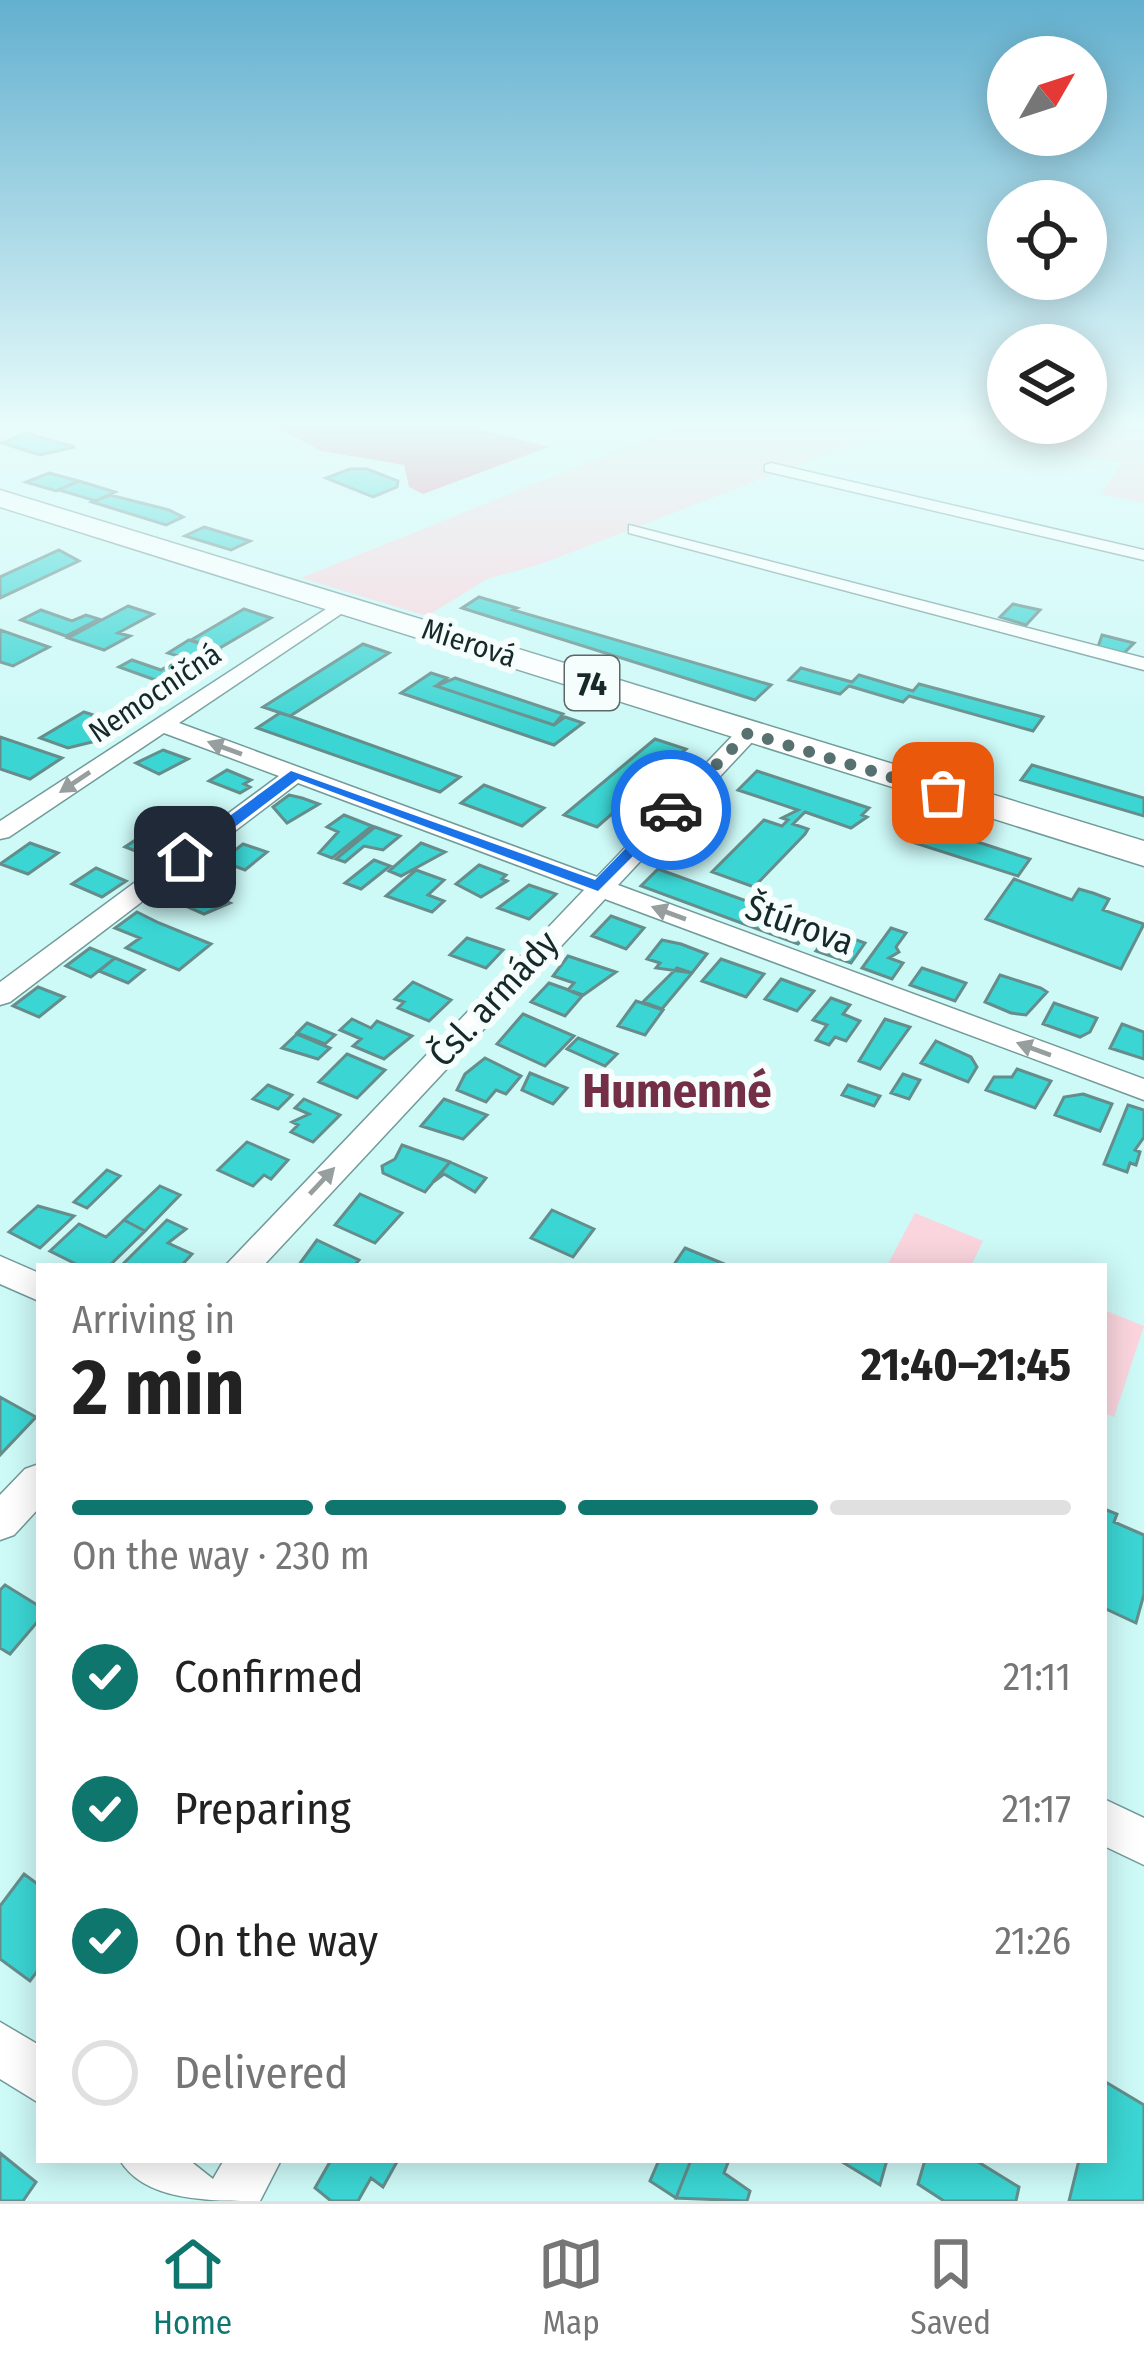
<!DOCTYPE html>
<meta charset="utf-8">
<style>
:root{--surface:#fff;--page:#f2f2f2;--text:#222;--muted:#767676;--line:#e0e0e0;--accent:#0f766e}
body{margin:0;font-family:"Fira Sans Condensed",sans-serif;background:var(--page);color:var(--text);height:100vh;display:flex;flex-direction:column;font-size:45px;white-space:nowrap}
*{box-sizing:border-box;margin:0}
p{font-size:39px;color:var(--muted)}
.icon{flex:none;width:66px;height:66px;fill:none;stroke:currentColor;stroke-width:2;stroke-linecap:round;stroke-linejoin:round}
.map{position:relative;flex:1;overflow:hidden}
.side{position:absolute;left:36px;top:1263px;width:1071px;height:900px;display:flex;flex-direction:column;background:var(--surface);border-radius:0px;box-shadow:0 6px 30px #0003}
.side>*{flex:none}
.needle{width:78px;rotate:51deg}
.fabs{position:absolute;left:987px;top:36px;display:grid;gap:24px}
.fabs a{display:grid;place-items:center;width:120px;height:120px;border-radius:50%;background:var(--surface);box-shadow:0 6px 30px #0003;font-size:60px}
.pin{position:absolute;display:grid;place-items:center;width:102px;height:102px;color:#fff;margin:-51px;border-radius:24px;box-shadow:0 6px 18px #0006}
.courier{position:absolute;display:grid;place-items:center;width:120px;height:120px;margin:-60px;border:9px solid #1a73e8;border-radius:50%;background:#fff;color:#222;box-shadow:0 3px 15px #0007}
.head em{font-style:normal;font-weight:700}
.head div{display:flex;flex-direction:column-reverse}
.head{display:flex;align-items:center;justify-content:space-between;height:204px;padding:0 36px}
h1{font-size:78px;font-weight:700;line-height:90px}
.bar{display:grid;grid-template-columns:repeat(4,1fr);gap:18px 12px;align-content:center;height:144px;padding:0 36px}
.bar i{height:15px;border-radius:9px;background:var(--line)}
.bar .on{background:var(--accent)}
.bar p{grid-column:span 4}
ol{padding:0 36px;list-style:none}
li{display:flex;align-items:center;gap:36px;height:132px}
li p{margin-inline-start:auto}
li .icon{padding:12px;border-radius:50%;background:var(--accent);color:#fff;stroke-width:4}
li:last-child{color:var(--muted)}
li i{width:66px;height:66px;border:6px solid var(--line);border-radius:50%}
.menu{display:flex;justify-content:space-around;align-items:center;height:168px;border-top:3px solid var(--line);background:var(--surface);font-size:33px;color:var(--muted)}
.menu a{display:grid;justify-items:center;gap:6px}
.menu .on{color:var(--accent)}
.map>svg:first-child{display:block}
.green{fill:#fad5de}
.forest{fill:#ec8aa6}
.building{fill:#3bd5d3;stroke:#648d8b;stroke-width:3}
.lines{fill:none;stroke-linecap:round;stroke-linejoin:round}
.minor-casing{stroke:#719a99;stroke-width:3}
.primary-casing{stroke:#719a99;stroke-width:3}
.minor{fill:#fff;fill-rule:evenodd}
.primary{fill:#fff;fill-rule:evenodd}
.oneway{fill:#979e9e}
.route{fill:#1a73e8}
.done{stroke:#577170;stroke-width:12;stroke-dasharray:0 21.6}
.labels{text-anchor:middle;stroke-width:12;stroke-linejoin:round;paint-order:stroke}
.far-street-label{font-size:30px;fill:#172828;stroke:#f5fefd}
.shield{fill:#f5fefd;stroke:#5a6868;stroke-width:3}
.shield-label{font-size:33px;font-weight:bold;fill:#172828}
.street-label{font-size:36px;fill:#172828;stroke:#f5fefd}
.district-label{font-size:48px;font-weight:bold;fill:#742f46;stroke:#f5fefd}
</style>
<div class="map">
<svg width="1144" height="2201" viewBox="0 0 1144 2201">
<rect width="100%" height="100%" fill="#cdf9f7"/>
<path class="green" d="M686,423h220l-365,141 -54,15 -60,37 -126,-38z
M920,423h224v80l-44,-9 23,-31z
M915,1213l68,28 -12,25h-84z
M1104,1310l40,16 -30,91 -10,-4z"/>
<path class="forest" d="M283,423h173l93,24 -126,47 -14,-7 -5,-22 -83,-14 -45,-24z"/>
<path class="building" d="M25,433l50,14 -35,8 -38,-12z
M350,469h17l31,12 -1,6 -24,10 -47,-19z
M49,473l30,8 -23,10 -30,-9z
M79,481l36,11 -19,9 -37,-11z
M110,495l59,15 14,7 -17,8 -74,-23z
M204,527l46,14 -19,9 -46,-14z
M59,550l20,11 -79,37v-21z
M479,597l38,11 -4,2 258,75 -16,15 -293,-92z
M1013,604l27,6 -14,15 -26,-8z
M128,606l25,8 -35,19 12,3 -26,14 -36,-12z
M244,609l27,9 -53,31 -27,-9z
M41,610l31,11 14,-6 13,4 -33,17 -45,-16z
M0,630l49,17 -36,19 -13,-4z
M1102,635l32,8 -11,11 -25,-7z
M189,640l30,10 -21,12 -30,-9z
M363,644l26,9 -99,63 -27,-9z
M132,660l29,10 17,-10 13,4 -30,18 -42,-15z
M801,668l51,14 7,-7 54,16 6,-7 124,33 -10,14 -124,-35 -6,6 -54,-16 -9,8 -51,-14z
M431,673l16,5 -11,8 118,39 11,-8 18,6 -29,22 -153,-52z
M455,678l108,36 -9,11 -118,-39z
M84,712l40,13 -24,15 -32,8 -28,-10z
M280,713l10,3 170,61 -20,15 -183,-64z
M0,737l62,21 -32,21 -30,-10z
M655,739l31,10 -89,78 -33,-12z
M163,750l25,9 -29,15 -23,-11z
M1032,765l112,33v18l-123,-36z
M227,770l24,10 -7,4 6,3 -10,6 -31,-12z
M757,771l112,37 -7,7 5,2 -16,11 -46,-16 -12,12 15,5 -3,5 -51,53 -42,-15 52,-52 18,6 6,-6 -6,-2 16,-8 -60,-20z
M484,785l60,23 -22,18 -61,-23z
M289,795l13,3 17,6 -32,19 -14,-16z
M344,815l28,11 -40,32 -13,-5 19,-21 -11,-5z
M161,823l24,10 -34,24 -26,-10z
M928,826l25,8 77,25 -12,17 -103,-33z
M375,827l25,9 -17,14 -19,-4 -19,16 -9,-3z
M30,843l28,10 -30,21 -28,-10z
M421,843l24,9 -44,24 -12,-5z
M243,844l24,8 -22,18 -24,-9z
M374,860l16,6 -29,23 -16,-6z
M479,865l27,10 -4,4 5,2 -26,16 -25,-13z
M96,868l30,13 -24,16 -30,-13z
M658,869l155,56 -15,19 -157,-58z
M416,870l28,10 -16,15 16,6 -12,11 -46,-16z
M187,874l43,18 -9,7 9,4 -26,11 -46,-20z
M1014,879l58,21 7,-11 14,4 16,6 -6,11 41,14 -23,45 -135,-50z
M529,885l27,9 -27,25 -31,-11z
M137,912l22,11 52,21 -32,26 -53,-22 14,-10 -25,-10z
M611,916l33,12 -18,21 -34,-13z
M891,928l15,5 -10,14 3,5 -10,6 14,5 -11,16 -30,-11z
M831,931l34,12 -14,20 -35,-12z
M467,938l36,12 -17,18 -36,-13z
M662,940l19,4 26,10 -15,19 -36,-5 4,-5 -13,-4z
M90,948l25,10 -24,19 -25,-11z
M568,956l48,16 -34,24 -14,-6 6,-7 -21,-7z
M115,958l29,12 -16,13 -29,-12z
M721,959l43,15 -18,23 -44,-16z
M677,968l15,5 -30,36 -19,-7z
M922,968l15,5 29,10 -11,18 -45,-16z
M1000,975l41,13 6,4 -21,23 -15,-2 -26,-11z
M781,979l33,12 -17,20 -32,-12z
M413,982l38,18 -22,21 -31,-13 6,-6 -9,-3z
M549,983l34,12 -18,21 -34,-14z
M38,987l26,10 -25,20 -26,-11z
M831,998l19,7 -7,9 17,7 -14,20 -11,-4 -6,8 -13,-5 11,-15 -14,-5z
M636,1001l27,9 -18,25 -27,-9z
M1054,1003l43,15 -7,14 -10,5 -37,-13z
M523,1014l51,22 -29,30 -48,-22z
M352,1019l19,9 6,-7 35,15 -28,23 -31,-13 8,-7 -21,-9z
M885,1019l25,8 -30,42 -21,-8z
M307,1023l28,12 -10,9 -28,-11z
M1122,1024l22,8v27l-34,-11z
M297,1034l33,14 -12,11 -36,-11z
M578,1038l39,16 -12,12 -38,-17z
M936,1041l35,16 6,10 -9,15 -47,-19z
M347,1054l38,16 -28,28 -38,-16z
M485,1058l36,18 -15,18 -10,-4 -10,12 -29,-12 8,-16z
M1017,1069l34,12 -16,27 -49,-18 8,-13h18z
M530,1073l37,15 -14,16 -31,-14z
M903,1074l17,6 -11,19 -18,-6z
M268,1085l24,10 -14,14 -25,-10z
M848,1085l32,11 -6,10 -32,-11z
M1083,1094l29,10 -12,27 -45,-16 9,-18z
M304,1099l36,16 -27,27 -22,-10 7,-7 -6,-3 17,-8 -14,-6z
M444,1099l43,16 -24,24 -42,-13z
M1128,1105l16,5v27l-9,13 5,2 -4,13 -6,-2 -3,9 -23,-8z
M247,1142l41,18 -17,19 -7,-4 -11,11 -35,-16z
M402,1145l48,17 -25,30 -42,-19 -1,-7 13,-7z
M450,1162l25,11 11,5 -11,14 -31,-18 -12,9z
M107,1170l13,6 -33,32 -13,-6z
M160,1186l20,9 -35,36 -21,-11z
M360,1194l42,19 -27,30 -40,-18z
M38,1206l36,10 -34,32 -31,-16z
M552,1210l42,19 -21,28 -42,-19z
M124,1220l21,11 -36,35h-29l-30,-15 29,-27 27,13z
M167,1220l19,9 -18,14 24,11 -11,12h-60z
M317,1240l42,20 -5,6h-56z
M685,1248l44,18h-56z
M0,1397l36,20 -36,38z
M1104,1509l13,5 -3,8 30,13v59l-8,29 -32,-15z
M5,1585l34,21v14l-29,34 -10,-6v-58z
M24,1874l15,11v84l-9,12 -30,-22v-53z
M1104,2081l40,24v96h-75l10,-41h25z
M0,2153l36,29 -13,19h-23z
M331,2160h67l-15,27 -12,-9 -13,23h-27l-16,-13z
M659,2160h32l-15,38 -26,-17z
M691,2160h38l-5,13 26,18 -3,10 -71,-3z
M839,2160h48l-7,25z
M925,2160h50l44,27 -3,14h-72l-26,-17z"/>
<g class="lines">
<g class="minor-casing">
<path id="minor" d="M771,463l373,87v10l-379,-89v-6z
M629,525l515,133v12l-515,-137z
M343,598l7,2v8l-171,115 418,154 143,-149h16v10l-138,147 526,194v21l-539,-201 -342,367h-38l359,-376 -286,-107 -288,219 -10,3v-23l279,-206 -115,-43 -155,104 -9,2v-18z
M0,1256l39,17v28l-39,-17z
M39,1464v44l-25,27 -14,5v-45l25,-26z
M1104,1799l40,19v47l-40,-19z
M0,2022l39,23v58l-39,-24z
M120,2160h69l24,19 11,-19h57l-21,41c-52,0 -116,0 -140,-41z"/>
</g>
<g class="primary-casing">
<path id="primary" d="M0,490l1144,351v25l-1144,-359z"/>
</g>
<use href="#minor" class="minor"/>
<use href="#primary" class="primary"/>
</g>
<defs><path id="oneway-solid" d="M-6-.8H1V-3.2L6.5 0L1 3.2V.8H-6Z" transform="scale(3)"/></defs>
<g class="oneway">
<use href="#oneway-solid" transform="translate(225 748) rotate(-160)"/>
<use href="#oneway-solid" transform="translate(75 782) rotate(146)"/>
<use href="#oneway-solid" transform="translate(669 913) rotate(-160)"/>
<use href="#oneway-solid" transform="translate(1034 1049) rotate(-160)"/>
<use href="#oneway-solid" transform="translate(322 1181) rotate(-47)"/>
</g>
<linearGradient id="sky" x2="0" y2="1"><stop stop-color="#63b0cf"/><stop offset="0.58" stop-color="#e8fcfb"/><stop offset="1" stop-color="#e8fcfb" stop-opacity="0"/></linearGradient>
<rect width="1144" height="731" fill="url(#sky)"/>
<path class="route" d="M291,771l304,109 71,-73 13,3 -81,81 -300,-112 -107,81h-12v-7z"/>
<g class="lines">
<path class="done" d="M671,810l77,-77 195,60"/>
</g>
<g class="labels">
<g class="far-street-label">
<text transform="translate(469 643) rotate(18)" y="10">Mierová</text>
<text transform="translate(155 693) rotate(-34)" y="10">Nemocničná</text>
</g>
<rect class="shield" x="565" y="656" width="54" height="54" rx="9"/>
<g class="shield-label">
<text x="592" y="695">74</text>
</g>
<g class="street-label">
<text transform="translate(800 924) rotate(20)" y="13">Štúrova</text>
<text transform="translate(493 998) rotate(-47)" y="13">Čsl. armády</text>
</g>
<g class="district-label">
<text x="677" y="1107">Humenné</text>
</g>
</g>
</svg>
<div class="fabs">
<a><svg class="needle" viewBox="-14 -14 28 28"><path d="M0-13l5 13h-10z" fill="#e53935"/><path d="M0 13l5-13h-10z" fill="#767676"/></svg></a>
<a><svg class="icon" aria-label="locate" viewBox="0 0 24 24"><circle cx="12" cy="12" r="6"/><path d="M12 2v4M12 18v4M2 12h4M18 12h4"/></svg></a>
<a><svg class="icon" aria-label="layers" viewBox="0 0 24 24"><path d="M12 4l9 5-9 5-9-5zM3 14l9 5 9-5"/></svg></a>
</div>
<div class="pin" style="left:943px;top:793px;background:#ea580c"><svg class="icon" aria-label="bag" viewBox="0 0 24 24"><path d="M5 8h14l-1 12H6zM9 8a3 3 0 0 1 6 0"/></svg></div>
<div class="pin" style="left:185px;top:857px;background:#1f2937"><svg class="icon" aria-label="home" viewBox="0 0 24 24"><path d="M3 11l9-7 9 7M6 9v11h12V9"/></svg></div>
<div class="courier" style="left:671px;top:810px"><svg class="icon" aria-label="car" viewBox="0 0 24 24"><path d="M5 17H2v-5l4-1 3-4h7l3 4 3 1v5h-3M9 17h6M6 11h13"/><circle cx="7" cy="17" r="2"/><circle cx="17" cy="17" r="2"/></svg></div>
<section class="side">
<div class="head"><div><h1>2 min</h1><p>Arriving in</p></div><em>21:40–21:45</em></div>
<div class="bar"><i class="on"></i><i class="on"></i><i class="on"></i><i></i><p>On the way · 230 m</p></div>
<ol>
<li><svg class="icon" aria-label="check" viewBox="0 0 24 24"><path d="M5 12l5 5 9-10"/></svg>Confirmed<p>21:11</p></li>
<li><svg class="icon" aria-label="check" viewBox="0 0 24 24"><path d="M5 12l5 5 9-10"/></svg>Preparing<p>21:17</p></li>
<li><svg class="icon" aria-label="check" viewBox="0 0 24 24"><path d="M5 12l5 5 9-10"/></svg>On the way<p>21:26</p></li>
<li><i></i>Delivered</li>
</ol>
</section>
</div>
<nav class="menu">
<a class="on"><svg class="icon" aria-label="home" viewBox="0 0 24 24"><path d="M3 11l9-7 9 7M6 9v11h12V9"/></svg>Home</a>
<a><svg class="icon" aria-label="map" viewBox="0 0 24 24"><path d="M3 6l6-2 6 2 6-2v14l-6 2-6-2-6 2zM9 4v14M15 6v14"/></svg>Map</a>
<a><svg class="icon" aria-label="saved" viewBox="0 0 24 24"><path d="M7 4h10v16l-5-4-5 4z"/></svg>Saved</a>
</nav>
